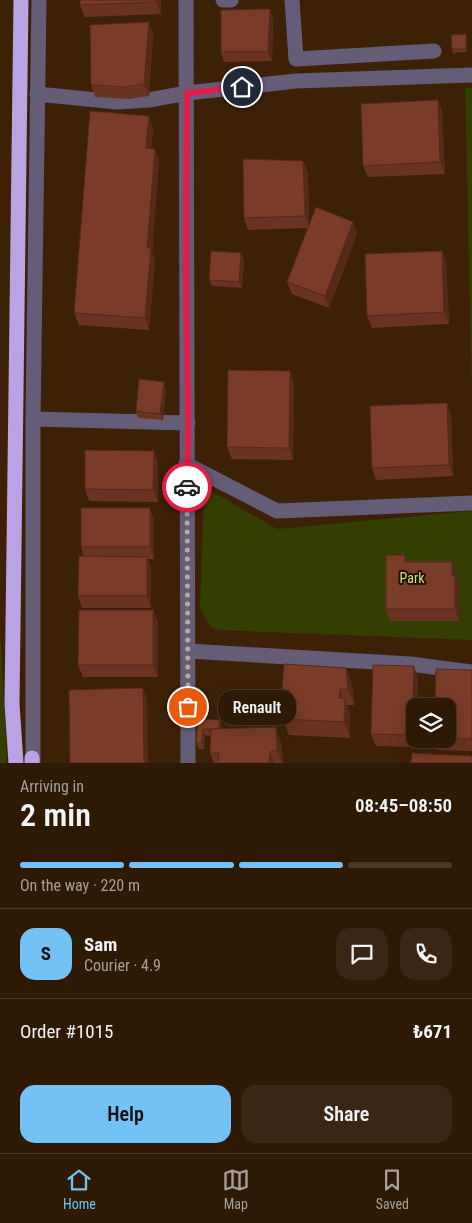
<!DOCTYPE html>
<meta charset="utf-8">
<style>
:root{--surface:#2e1905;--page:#3a2613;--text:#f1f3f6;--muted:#a7a09a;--line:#493827;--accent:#73c1f5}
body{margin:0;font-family:"Roboto Condensed",sans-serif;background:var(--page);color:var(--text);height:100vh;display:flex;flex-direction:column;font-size:19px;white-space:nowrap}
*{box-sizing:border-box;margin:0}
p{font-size:16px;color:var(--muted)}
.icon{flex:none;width:28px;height:28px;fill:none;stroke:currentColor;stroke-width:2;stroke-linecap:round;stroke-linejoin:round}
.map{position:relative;height:763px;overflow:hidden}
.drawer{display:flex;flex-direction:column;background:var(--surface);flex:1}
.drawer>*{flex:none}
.tools{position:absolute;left:406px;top:698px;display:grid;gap:10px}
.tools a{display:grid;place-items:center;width:50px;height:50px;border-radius:10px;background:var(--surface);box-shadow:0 5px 20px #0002,0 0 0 1px var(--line);font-size:25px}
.pin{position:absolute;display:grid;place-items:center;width:42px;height:42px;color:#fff;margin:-21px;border:2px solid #fff;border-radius:50%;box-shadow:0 1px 5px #0007}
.courier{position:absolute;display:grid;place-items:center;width:50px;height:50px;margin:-25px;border:4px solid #e11d48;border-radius:50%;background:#fff;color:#222;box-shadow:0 1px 6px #0007}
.bubble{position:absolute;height:35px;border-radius:15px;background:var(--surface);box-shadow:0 5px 20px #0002,0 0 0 1px var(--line);font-size:16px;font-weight:600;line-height:35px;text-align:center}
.headline em{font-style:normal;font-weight:600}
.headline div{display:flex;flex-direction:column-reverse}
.headline{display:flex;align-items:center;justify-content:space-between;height:85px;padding:0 20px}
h1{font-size:32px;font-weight:600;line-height:38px}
.bar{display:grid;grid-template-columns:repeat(4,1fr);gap:8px 5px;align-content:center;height:60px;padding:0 20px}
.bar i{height:6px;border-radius:4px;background:var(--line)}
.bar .selected{background:var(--accent)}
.bar p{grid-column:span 4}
.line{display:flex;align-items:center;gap:12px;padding:0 20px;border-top:1px solid var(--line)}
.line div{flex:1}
.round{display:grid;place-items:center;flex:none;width:52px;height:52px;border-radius:15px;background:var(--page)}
.primary-button{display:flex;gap:10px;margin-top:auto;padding:10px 20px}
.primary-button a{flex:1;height:58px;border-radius:15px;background:var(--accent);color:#111;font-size:20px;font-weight:600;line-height:58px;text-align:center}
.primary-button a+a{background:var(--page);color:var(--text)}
.menu{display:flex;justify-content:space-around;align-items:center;height:70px;border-top:1px solid var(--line);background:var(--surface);font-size:14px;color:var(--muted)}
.menu a{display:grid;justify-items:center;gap:2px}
.menu .selected{color:var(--accent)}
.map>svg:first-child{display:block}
.green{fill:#343e00}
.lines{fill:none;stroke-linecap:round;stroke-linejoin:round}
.minor{stroke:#655d77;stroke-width:15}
.highway{stroke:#b9a3e3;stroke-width:15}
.wall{fill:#693421}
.shaded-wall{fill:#552a1b}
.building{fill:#7a3c26;stroke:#552a1b}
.done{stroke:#baaa9c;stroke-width:5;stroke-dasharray:0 9}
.route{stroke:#e11d48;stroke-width:6}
.labels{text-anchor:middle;stroke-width:4;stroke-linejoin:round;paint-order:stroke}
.park-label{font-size:14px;fill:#cfe585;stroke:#1d0d02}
</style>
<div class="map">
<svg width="472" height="763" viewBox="0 0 472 763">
<rect width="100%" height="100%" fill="#3d2107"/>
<path class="green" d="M465,88h7v302z
M213,492l64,37 195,-18v129l-253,-10 -8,-3 -11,-19 4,-115z
M0,643h1l6,120h-7z"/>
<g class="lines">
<path class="minor" d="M186,0l2,763
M223,0h8
M292,0l4,59 138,-8
M37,94l80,8 32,-2 38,-7 109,-12 176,-6
M33,419l155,4
M186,464l91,47 195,-8
M188,651l222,13 62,8
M33,763v-344l6,-419"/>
<path class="highway" d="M16,763l-4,-59 9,-704
M32,763v-5"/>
</g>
<path class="wall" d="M80,0h81v14l-76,3 -5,-12z
M273,18l-1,43 -48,1 -3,-10z
M153,34l-4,62 -21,3 -33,-2 -4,-12z
M467,37v15l-14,1 -1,-4z
M438,100l4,12 3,62 -77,3 -5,-11z
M153,128l-2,21h4l4,12 -7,91 3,8 -6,70 -70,-5 -5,-12z
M303,161l5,12 1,53 48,8 -28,74 -37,-14 -5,-12 21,-54 -60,2 -4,-12z
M244,260l-2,28 -30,-2 -3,-6z
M446,262l3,62 -77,4 -5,-12z
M294,383l-1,77 -61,-1 -5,-12z
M166,388l-3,32 -25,-2 -2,-7z
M451,415l2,61 -77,4 -4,-12z
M158,463v39l-69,-1 -4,-12z
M154,520v39h-6l3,10v39h-69l-4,-12 6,-39 -3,-10z
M408,562h44l4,12v5l3,8v34h-69l-4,-12z
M153,610l5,12v55h-75l-5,-12z
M472,670v81l-34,-1 -4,-11h14z
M418,678v28h-3v33h2v8l-41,-1 -5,-12z
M352,684l2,21h-7l3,10v23l-61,-3 -6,-16 3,-19 -4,-11z
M198,719l24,8v2l59,14 2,20h-69l-4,-10 1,-17 -6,-1 -1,14h-5l-3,-6z"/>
<path class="shaded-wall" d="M156,0h5v14l-5,-12z
M270,9l3,9 -1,43 -4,-9z
M149,22l4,12 -4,62 -5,-12z
M466,34l1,3v15l-1,-3z
M438,100l4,12 3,62 -5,-12z
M149,116l4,12 -3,32 -4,-12z
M155,149l4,12 -7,91 3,8 -6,70 -4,-12 2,-70z
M303,161l5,12 1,55 -4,-12z
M353,222l4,12 -28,74 -4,-12z
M442,251l4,11 3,62 -5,-12z
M241,253l3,7 -2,28 -3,-6z
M290,371l4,12 -1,77 -4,-12z
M164,382l2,6 -3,32 -3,-6z
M447,403l4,12 2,61 -4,-11z
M154,451l4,12v39l-5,-12z
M150,508l4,12v39l-4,-12z
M147,557l4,12v39l-4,-12z
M452,562l4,12v5l3,8v34l-4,-12 -3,-34z
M153,610l5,12v55l-5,-12z
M414,666l4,12v28h-3v33h2v8l-5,-12z
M346,668l6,16 2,21 -6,-16z
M143,688l4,12 1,63h-4z
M340,689l4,14 1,-4 5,16v23l-6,-16 -5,-24z
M220,720l2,7 -1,9 -2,-6z
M276,727l5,16 2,20h-1l-5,-13z
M203,729l2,6 -1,14 -2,-6z
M270,752l4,11h-5z"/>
<path class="building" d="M80,0h76v2l-76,3z
M270,9l-2,43h-47v-42z
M149,22l-5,62 -20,3 -33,-2 -1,-60z
M466,34v15h-14l-1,-14z
M438,100l2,62 -77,4 -2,-62z
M90,111l59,5 -3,32 9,1 -8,99h4l-6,70 -71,-5z
M243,159l60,2 2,55 -61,2z
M316,207l37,15 -28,74 -38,-14z
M211,251l30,2 -2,29 -30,-2z
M442,251l2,61 -77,4 -2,-62z
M228,370l62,1 -1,77 -62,-1z
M139,379l25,3 -4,32 -24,-3z
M447,403l2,62 -77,3 -2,-62z
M85,450l69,1 -1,39 -68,-1z
M81,508h69v39h-69z
M386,555h19v7h47v13h3v34h-69z
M79,556l68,1v39h-69z
M79,610h74v55h-75z
M284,664l62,4 2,21h-8l-1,9 6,1 -1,23 -61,-3 -3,-19 7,1 2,-11 -7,-1z
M373,665l41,1 -2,69 -41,-1z
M436,669l36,1v69h-24v-33h-13z
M143,688l1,75h-74l-1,-73z
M198,719l22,1 -1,9h-16l-1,14h-6z
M276,727l1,23 -7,2 -1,11h-51l1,-10h-9l1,-24z
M412,753l60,3v7h-61z"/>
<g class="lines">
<path class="done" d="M187,487l1,220"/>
<path class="route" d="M187,487l1,-64 -2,-152 1,-178 55,-6"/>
</g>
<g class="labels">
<g class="park-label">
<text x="412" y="583">Park</text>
</g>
</g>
</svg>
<div class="tools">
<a><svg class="icon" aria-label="layers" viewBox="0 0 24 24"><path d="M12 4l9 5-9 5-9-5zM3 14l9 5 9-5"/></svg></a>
</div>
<div class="pin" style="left:188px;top:707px;background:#ea580c"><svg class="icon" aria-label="bag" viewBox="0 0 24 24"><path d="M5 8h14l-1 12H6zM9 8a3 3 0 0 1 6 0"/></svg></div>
<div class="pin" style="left:242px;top:87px;background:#1f2937"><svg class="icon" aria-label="home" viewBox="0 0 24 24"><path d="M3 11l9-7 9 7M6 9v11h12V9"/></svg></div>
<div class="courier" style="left:187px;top:487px"><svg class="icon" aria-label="car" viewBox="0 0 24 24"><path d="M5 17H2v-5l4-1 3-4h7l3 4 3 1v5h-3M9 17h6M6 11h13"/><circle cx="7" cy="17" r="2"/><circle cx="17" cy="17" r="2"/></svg></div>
<div class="bubble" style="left:218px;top:690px;width:78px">Renault</div>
</div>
<section class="drawer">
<div class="headline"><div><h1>2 min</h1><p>Arriving in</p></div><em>08:45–08:50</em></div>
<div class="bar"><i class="selected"></i><i class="selected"></i><i class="selected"></i><i></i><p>On the way · 220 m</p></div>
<div class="line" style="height:90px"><b class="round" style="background:var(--accent);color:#111">S</b><div><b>Sam</b><p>Courier · 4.9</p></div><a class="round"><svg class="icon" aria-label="chat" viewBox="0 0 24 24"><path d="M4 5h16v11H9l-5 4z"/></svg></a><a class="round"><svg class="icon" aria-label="phone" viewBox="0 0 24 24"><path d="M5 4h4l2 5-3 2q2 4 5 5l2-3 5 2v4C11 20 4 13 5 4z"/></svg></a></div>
<div class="line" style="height:65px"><div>Order #1015</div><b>₺671</b></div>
<div class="primary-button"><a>Help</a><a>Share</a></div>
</section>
<nav class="menu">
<a class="selected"><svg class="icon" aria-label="home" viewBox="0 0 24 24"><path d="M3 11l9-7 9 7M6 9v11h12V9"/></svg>Home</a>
<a><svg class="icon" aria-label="map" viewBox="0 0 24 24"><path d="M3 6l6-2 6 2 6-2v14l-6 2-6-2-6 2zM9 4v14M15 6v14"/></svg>Map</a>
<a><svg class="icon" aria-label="saved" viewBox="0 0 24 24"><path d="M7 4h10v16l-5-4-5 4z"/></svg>Saved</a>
</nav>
